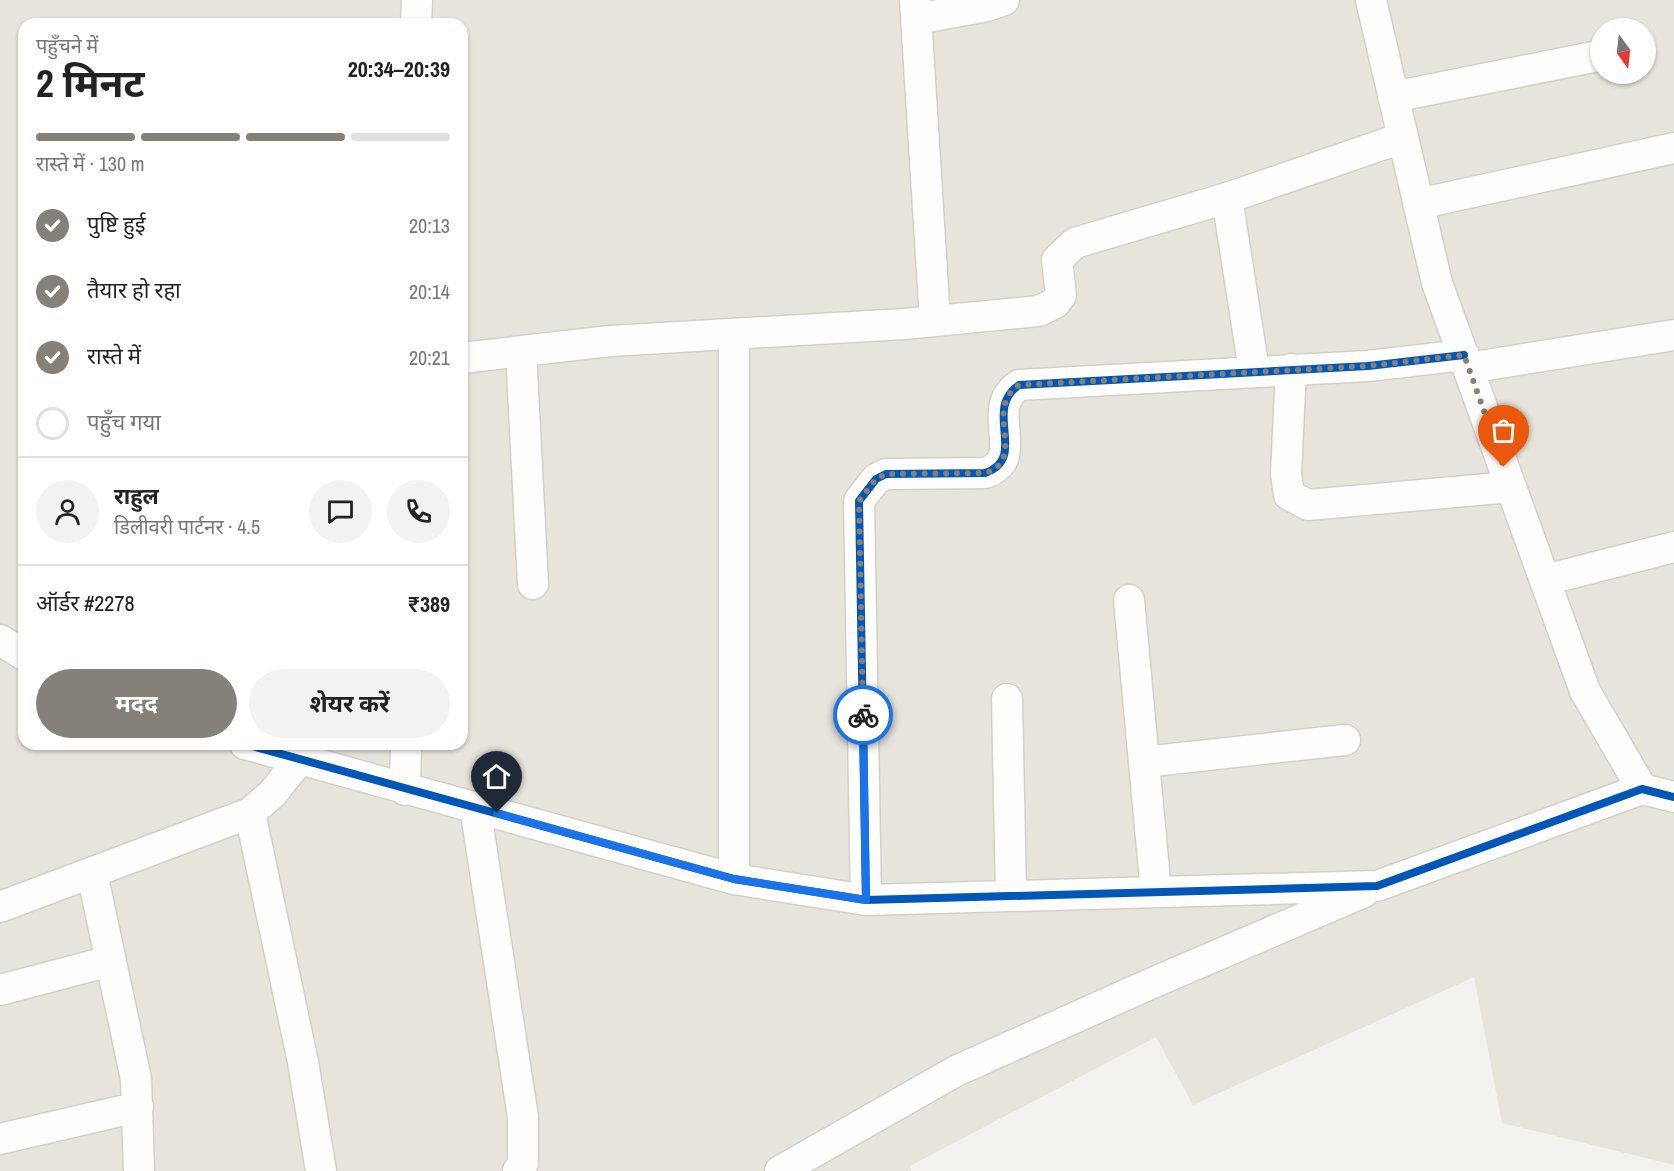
<!DOCTYPE html>
<html lang="hi">
<meta charset="utf-8">
<style>
:root{--surface:#fff;--page:#f2f2f2;--text:#222;--muted:#767676;--line:#e0e0e0;--accent:#868178}
body{margin:0;font-family:"Archivo Narrow","Noto Sans Devanagari",sans-serif;background:var(--page);color:var(--text);height:100vh;display:flex;flex-direction:column;font-size:22px;white-space:nowrap}
*{box-sizing:border-box;margin:0}
p{font-size:20px;color:var(--muted)}
.icon{flex:none;width:33px;height:33px;fill:none;stroke:currentColor;stroke-width:2;stroke-linecap:round;stroke-linejoin:round}
.map{position:relative;flex:1;overflow:hidden}
.side{position:absolute;left:18px;top:18px;width:450px;height:732px;display:flex;flex-direction:column;background:var(--surface);border-radius:18px;box-shadow:0 2px 4px #0004}
.side>*{flex:none}
.needle{width:39px;rotate:165deg}
.buttons{position:absolute;left:1590px;top:18px;display:grid;gap:12px}
.buttons a{display:grid;place-items:center;width:66px;height:66px;border-radius:50%;background:var(--surface);box-shadow:0 2px 4px #0004;font-size:30px}
.pin{position:absolute;display:grid;place-items:center;width:51px;height:51px;color:#fff;margin:-62px -26px;border-radius:50% 50% 50% 0;rotate:-45deg;box-shadow:0 0 6px #0007}
.pin .icon{rotate:45deg}
.courier{position:absolute;display:grid;place-items:center;width:60px;height:60px;margin:-30px;border:4px solid #1a73e8;border-radius:50%;background:#fff;color:#222;box-shadow:0 2px 8px #0007}
.overview em{font-style:normal;font-weight:700}
.overview div{display:flex;flex-direction:column-reverse}
.overview{display:flex;align-items:center;justify-content:space-between;height:102px;padding:0 18px}
h1{font-size:39px;font-weight:700;line-height:45px}
.bar{display:grid;grid-template-columns:repeat(4,1fr);gap:9px 6px;align-content:center;height:72px;padding:0 18px}
.bar i{height:8px;border-radius:4px;background:var(--line)}
.bar .current{background:var(--accent)}
.bar p{grid-column:span 4}
.line{display:flex;align-items:center;gap:15px;padding:0 18px;border-top:2px solid var(--line)}
.line div{flex:1}
.round{display:grid;place-items:center;flex:none;width:63px;height:63px;border-radius:32px;background:var(--page)}
ol{padding:0 18px;list-style:none}
li{display:flex;align-items:center;gap:18px;height:66px}
li p{margin-inline-start:auto}
li .icon{padding:6px;border-radius:50%;background:var(--accent);color:#fff;stroke-width:4}
li:last-child{color:var(--muted)}
li i{width:33px;height:33px;border:3px solid var(--line);border-radius:50%}
.button{display:flex;gap:12px;margin-top:auto;padding:12px 18px}
.button a{flex:1;height:69px;border-radius:36px;background:var(--accent);color:#fff;font-size:24px;font-weight:700;line-height:69px;text-align:center}
.button a+a{background:var(--page);color:var(--text)}
.map>svg:first-child{display:block}
.residential{fill:#e7e4dc;fill-rule:evenodd}
.lines{fill:none;stroke-linecap:round;stroke-linejoin:round}
.minor-casing{stroke:#d2d0cb;stroke-width:33}
.minor{stroke:#fdfdfc;stroke-width:30}
.cycleway-casing{stroke:#fff;stroke-width:11}
.cycleway{stroke:#0057b8;stroke-width:8}
.done{stroke:#868178;stroke-width:6;stroke-dasharray:0 10.8}
.route{stroke:#1a73e8;stroke-width:8}
</style>
<div class="map">
<svg width="1674" height="1171" viewBox="0 0 1674 1171">
<rect width="100%" height="100%" fill="#f4f2ee"/>
<path class="residential" d="M0,0h1674v1165l-172,-42 -28,-146 -281,128 -37,-68 -246,129 1,5h-911zM24,24h438v720h-438zM1600,28h46v46h-46z"/>
<g class="lines">
<g class="minor-casing">
<path id="minor" d="M915,0l20,321
M1371,0l66,283 148,408 57,98
M917,19l70,-13 17,-6
M416,24l1,-24
M1393,97l200,-40
M1227,198l27,172
M1418,204l256,-56
M734,334v545
M521,351l12,233
M462,358l148,-17 294,-17 135,-13 16,-8 6,-8 -4,-35 18,-17 152,-45 175,-60
M1468,368l206,-33
M1291,369l-5,105 3,21 19,10 203,-18
M1545,580l129,-33
M1129,600l27,292
M0,640l24,15
M1007,699l4,195
M245,744l489,135 132,21 511,-14 265,-97 32,8
M1144,762l201,-22
M405,790l1,-46
M475,807l48,310v46l-5,8
M250,813l53,249 18,109
M92,873l44,206 3,92
M866,900l-7,-399 17,-22 10,-5 99,-1c44,-15 -3,-63 34,-88l349,-19 96,-11
M0,907l250,-94 22,-19 27,-34
M0,990l110,-29
M0,1139l138,-32
M780,1171l176,-100 194,-87 214,-92"/>
</g>
<use href="#minor" class="minor"/>
<g class="cycleway-casing">
<path id="cycleway" d="M245,744l489,135 132,21 511,-14 265,-97 32,8
M866,900l-7,-399 17,-22 10,-5 99,-1c44,-15 -3,-63 34,-88l349,-19 96,-11"/>
</g>
<use href="#cycleway" class="cycleway"/>
</g>
<g class="lines">
<path class="done" d="M863,715l-4,-214 17,-22 10,-5 99,-1c44,-14 -3,-63 34,-88l349,-19 96,-11 40,112"/>
<path class="route" d="M497,813l237,66 132,21 -3,-185"/>
</g>
</svg>
<div class="buttons">
<a><svg class="needle" viewBox="-14 -14 28 28"><path d="M0-13l5 13h-10z" fill="#e53935"/><path d="M0 13l5-13h-10z" fill="#767676"/></svg></a>
</div>
<div class="pin" style="left:1504px;top:467px;background:#ea580c"><svg class="icon" aria-label="bag" viewBox="0 0 24 24"><path d="M5 8h14l-1 12H6zM9 8a3 3 0 0 1 6 0"/></svg></div>
<div class="pin" style="left:497px;top:813px;background:#1f2937"><svg class="icon" aria-label="home" viewBox="0 0 24 24"><path d="M3 11l9-7 9 7M6 9v11h12V9"/></svg></div>
<div class="courier" style="left:863px;top:715px"><svg class="icon" aria-label="bike" viewBox="0 0 24 24"><circle cx="6" cy="16" r="4"/><circle cx="18" cy="16" r="4"/><path d="M6 16l4-8h5l3 8M10 8l3 8H6M13 5h3"/></svg></div>
<section class="side">
<div class="overview"><div><h1>2 मिनट</h1><p>पहुँचने में</p></div><em>20:34–20:39</em></div>
<div class="bar"><i class="current"></i><i class="current"></i><i class="current"></i><i></i><p>रास्ते में · 130 m</p></div>
<ol>
<li><svg class="icon" aria-label="check" viewBox="0 0 24 24"><path d="M5 12l5 5 9-10"/></svg>पुष्टि हुई<p>20:13</p></li>
<li><svg class="icon" aria-label="check" viewBox="0 0 24 24"><path d="M5 12l5 5 9-10"/></svg>तैयार हो रहा<p>20:14</p></li>
<li><svg class="icon" aria-label="check" viewBox="0 0 24 24"><path d="M5 12l5 5 9-10"/></svg>रास्ते में<p>20:21</p></li>
<li><i></i>पहुँच गया</li>
</ol>
<div class="line" style="height:108px"><a class="round"><svg class="icon" aria-label="person" viewBox="0 0 24 24"><circle cx="12" cy="8" r="4"/><path d="M4 21q1-7 8-7t8 7"/></svg></a><div><b>राहुल</b><p>डिलीवरी पार्टनर · 4.5</p></div><a class="round"><svg class="icon" aria-label="chat" viewBox="0 0 24 24"><path d="M4 5h16v11H9l-5 4z"/></svg></a><a class="round"><svg class="icon" aria-label="phone" viewBox="0 0 24 24"><path d="M5 4h4l2 5-3 2q2 4 5 5l2-3 5 2v4C11 20 4 13 5 4z"/></svg></a></div>
<div class="line" style="height:78px"><div>ऑर्डर #2278</div><b>₹389</b></div>
<div class="button"><a>मदद</a><a>शेयर करें</a></div>
</section>
</div>
